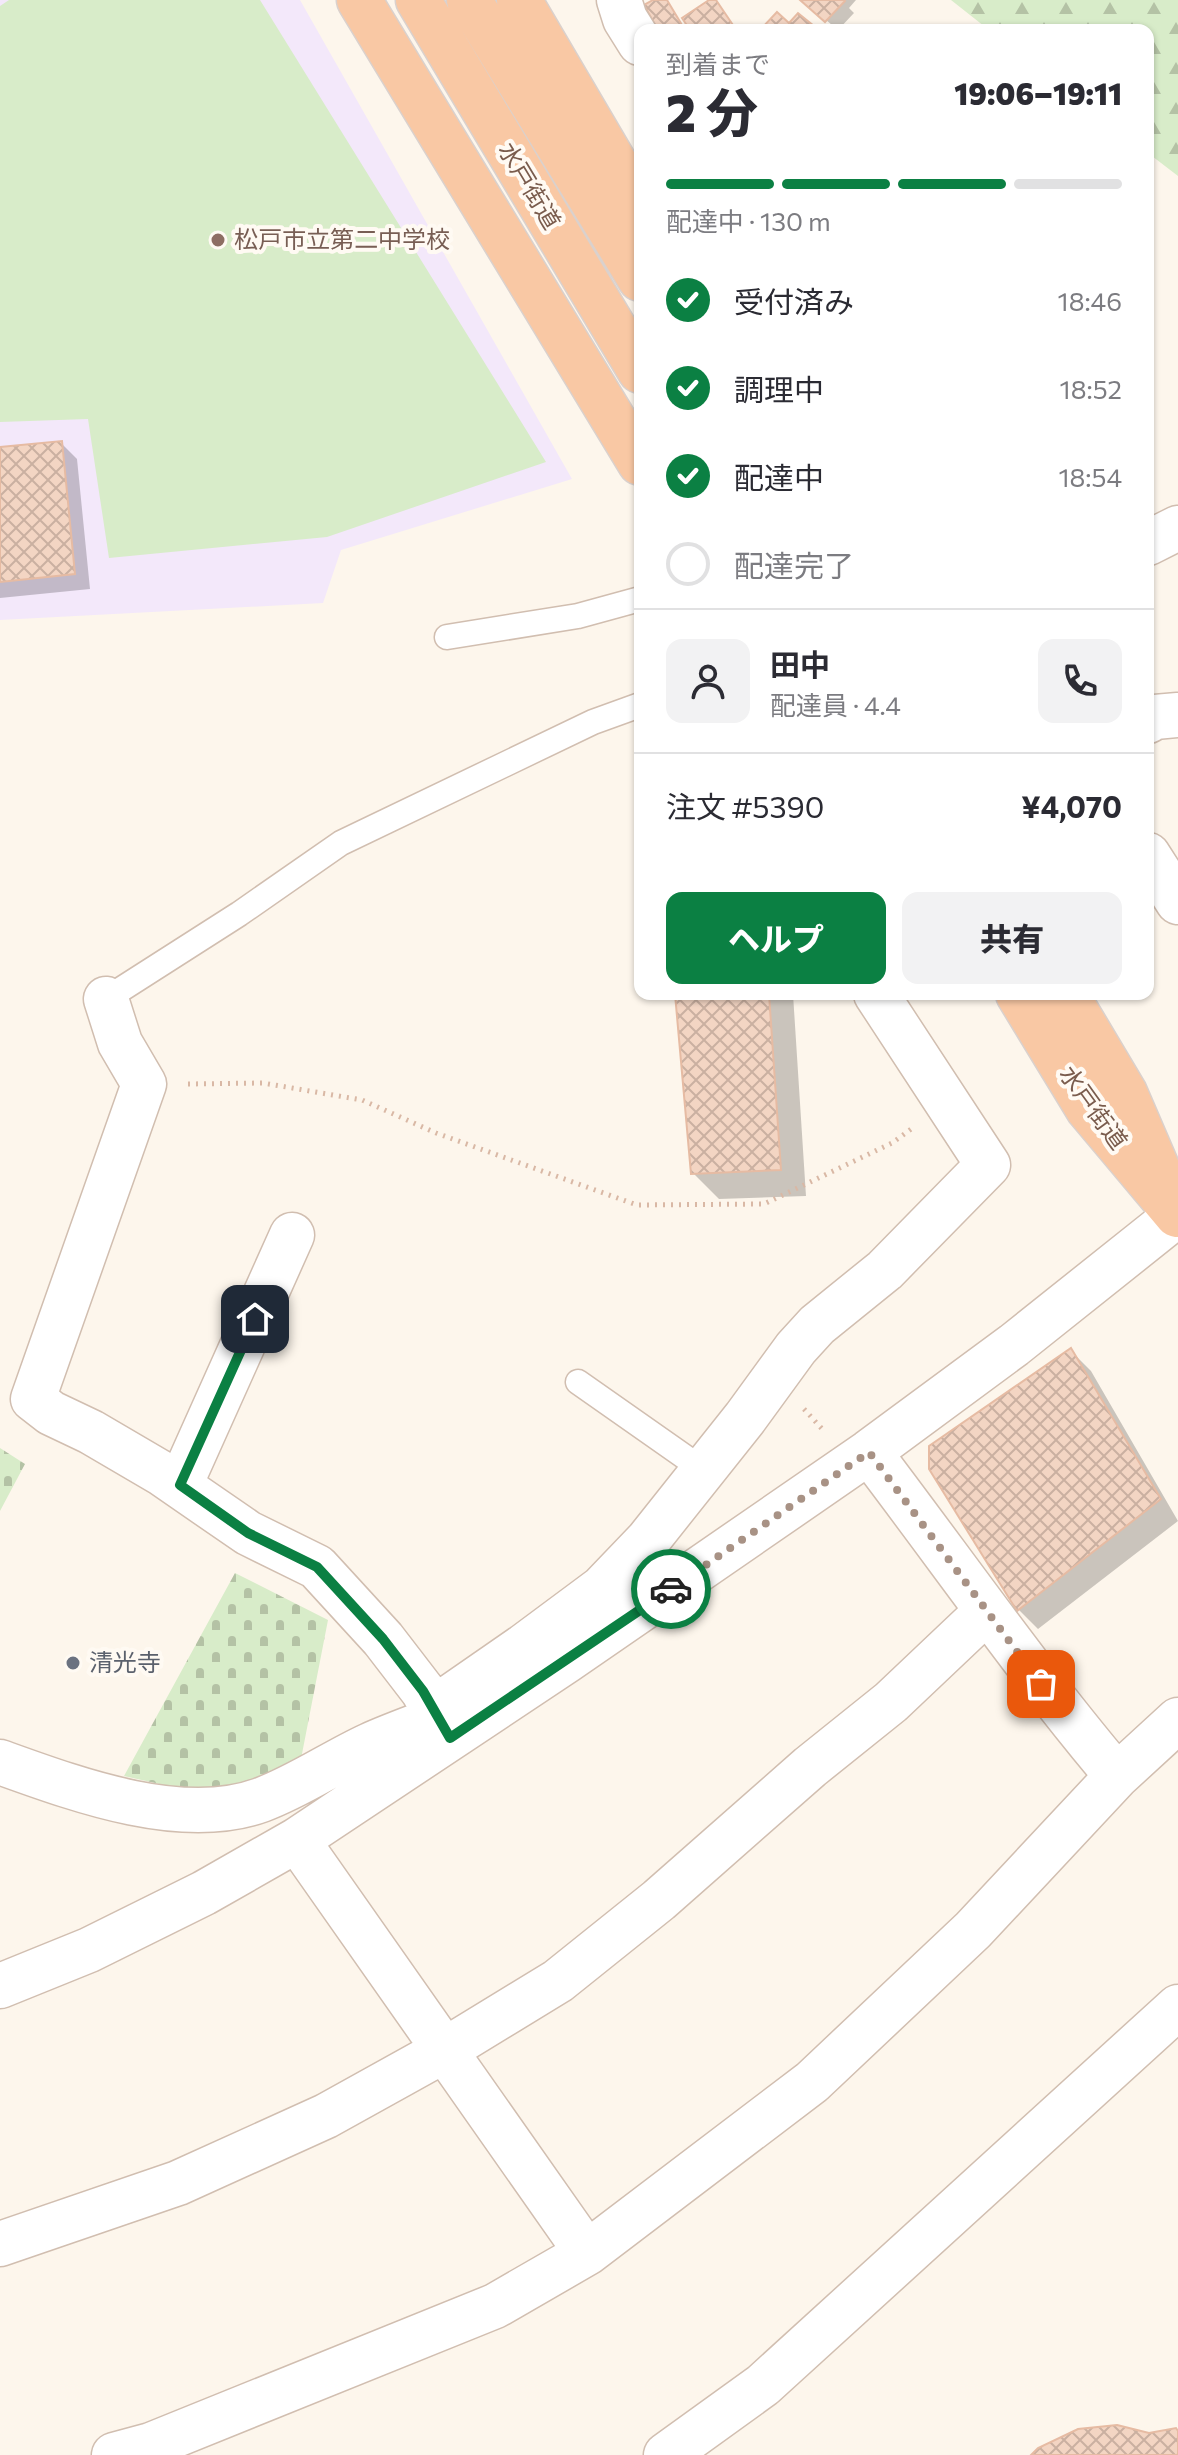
<!DOCTYPE html>
<html lang="ja">
<meta charset="utf-8">
<style>
:root{--surface:#fff;--page:#f2f2f3;--text:#2b2b33;--muted:#7c7c81;--line:#e1e1e2;--accent:#0b8043}
body{margin:0;font-family:Commissioner,"Noto Sans JP",sans-serif;background:var(--page);color:var(--text);height:100vh;display:flex;flex-direction:column;font-size:30px;white-space:nowrap}
*{box-sizing:border-box;margin:0}
p{font-size:26px;color:var(--muted)}
.icon{flex:none;width:44px;height:44px;fill:none;stroke:currentColor;stroke-width:2;stroke-linecap:round;stroke-linejoin:round}
.map{position:relative;flex:1;overflow:hidden}
.panel{position:absolute;left:634px;top:24px;width:520px;height:976px;display:flex;flex-direction:column;background:var(--surface);border-radius:16px;box-shadow:0 2px 6px #0004}
.panel>*{flex:none}
.pin{position:absolute;display:grid;place-items:center;width:68px;height:68px;color:#fff;margin:-34px;border-radius:16px;box-shadow:0 4px 12px #0006}
.courier{position:absolute;display:grid;place-items:center;width:80px;height:80px;margin:-40px;border:6px solid #0b8043;border-radius:50%;background:#fff;color:#222;box-shadow:0 2px 10px #0007}
.overview em{font-style:normal;font-weight:800}
.overview div{display:flex;flex-direction:column-reverse}
.overview{display:flex;align-items:center;justify-content:space-between;height:136px;padding:0 32px}
h1{font-size:52px;font-weight:800;line-height:60px}
.bar{display:grid;grid-template-columns:repeat(4,1fr);gap:12px 8px;align-content:center;height:96px;padding:0 32px}
.bar i{height:10px;border-radius:6px;background:var(--line)}
.bar .selected{background:var(--accent)}
.bar p{grid-column:span 4}
.line{display:flex;align-items:center;gap:20px;padding:0 32px;border-top:2px solid var(--line)}
.line div{flex:1}
.round{display:grid;place-items:center;flex:none;width:84px;height:84px;border-radius:16px;background:var(--page)}
ol{padding:0 32px;list-style:none}
li{display:flex;align-items:center;gap:24px;height:88px}
li p{margin-inline-start:auto}
li .icon{padding:8px;border-radius:50%;background:var(--accent);color:#fff;stroke-width:4}
li:last-child{color:var(--muted)}
li i{width:44px;height:44px;border:4px solid var(--line);border-radius:50%}
.primary-button{display:flex;gap:16px;margin-top:auto;padding:16px 32px}
.primary-button a{flex:1;height:92px;border-radius:16px;background:var(--accent);color:#fff;font-size:32px;font-weight:800;line-height:92px;text-align:center}
.primary-button a+a{background:var(--page);color:var(--text)}
.map>svg:first-child{display:block}
.education{fill:#f3e8fa}
.forest{fill:url(#forest-firs)}
.cemetery{fill:url(#cemetery-stones)}
.park{fill:#d8ecc9}
.shadow{fill:#0003}
.building{fill:url(#building-cross-hatch);stroke:#e6bba3;stroke-width:2}
.lines{fill:none;stroke-linecap:round;stroke-linejoin:round}
.service-casing{stroke:#d1beb0;stroke-width:27}
.minor-casing{stroke:#d1beb0;stroke-width:47}
.tertiary-casing{stroke:#d1beb0;stroke-width:47}
.trunk-casing{stroke:#dad1cd;stroke-width:47}
.path{stroke:#d9b8a5;stroke-width:5;stroke-dasharray:2 6;stroke-linecap:butt}
.service{stroke:#fff;stroke-width:24}
.minor{stroke:#fff;stroke-width:44}
.tertiary{stroke:#fff;stroke-width:44}
.trunk{stroke:#f9c8a4;stroke-width:44}
.done{stroke:#a89285;stroke-width:8;stroke-dasharray:0 14.4}
.route{stroke:#0b8043;stroke-width:10}
.education-dot{fill:#8d6e63;stroke:#fffaf3;stroke-width:3}
.worship-dot{fill:#6b7280;stroke:#fffaf3;stroke-width:3}
.labels{text-anchor:middle;stroke-width:8;stroke-linejoin:round;paint-order:stroke}
.street-label{font-size:24px;fill:#7a5c4d;stroke:#fffaf3}
.education-label{font-size:24px;fill:#785e54;stroke:#fffaf3;text-anchor:start}
.worship-label{font-size:24px;fill:#5b616d;stroke:#fffaf3;text-anchor:start}
</style>
<div class="map">
<svg width="1178" height="2455" viewBox="0 0 1178 2455">
<defs>
<pattern id="forest-firs" width="22" height="20" patternUnits="userSpaceOnUse" patternTransform="scale(2)"><rect width="22" height="20" fill="#d8ecc9"/><path d="M5 1l3.5 6h-7zM16 11l3.5 6h-7z" fill="#b4c2a5"/></pattern>
<pattern id="cemetery-stones" width="16" height="16" patternUnits="userSpaceOnUse" patternTransform="scale(2)"><rect width="16" height="16" fill="#d8ecc9"/><path d="M2 7V4a2 2 0 0 1 4 0v3zM10 15v-3a2 2 0 0 1 4 0v3z" fill="#b4c2a5"/></pattern>
<pattern id="building-cross-hatch" width="8" height="8" patternUnits="userSpaceOnUse" patternTransform="scale(2)"><rect width="8" height="8" fill="#f3d5c3"/><path d="M0 0l8 8M0 8l8-8" fill="none" stroke="#cab0a1"/></pattern>
</defs>
<rect width="100%" height="100%" fill="#fdf6ec"/>
<path class="education" d="M0,0h300l272,479 -231,71 -18,53 -323,17z"/>
<path class="forest" d="M951,0h227v176l-30,-23v-123h-159z"/>
<path class="cemetery" d="M0,1448l25,16 -25,47z
M235,1573l93,47 -27,139 -66,30 -40,3 -71,-16z"/>
<path class="park" d="M9,0h251l286,462 -219,75 -218,21 -21,-139 -88,3v-416z"/>
<path class="shadow" d="M712,0l6,4 18,26h-44l-7,-11z
M802,0h54l-7,8 5,5 -16,17z
M61,443l16,16 13,130 -90,9v-149z
M677,994h116l13,202 -87,3 -26,-26z
M1071,1351l20,20 87,150 -140,108 -20,-20z"/>
<path class="building" d="M653,0h14l18,30h-27l-14,-25z
M709,0h7l19,28 -45,2 -8,-12z
M800,0h44l1,1 -20,21z
M777,12l12,11 9,-10 21,17h-59z
M62,441l13,133 -75,8v-135z
M675,994h94l12,176 -90,4z
M1071,1348l90,151 -144,112 -88,-142v-23z
M1117,2425l32,8 27,-5 2,3v24h-147l7,-7 40,-19z"/>
<g class="lines">
<g class="service-casing">
<path id="service" d="M447,637l131,-21 62,-17
M106,999l133,-85 102,-71 252,-121 47,-17
M578,1382l124,87"/>
</g>
<g class="minor-casing">
<path id="minor" d="M619,0l6,19 15,24
M1148,543l30,-15
M1148,721l7,-4 23,-2
M1148,855l30,47
M106,999l14,44 24,41 -111,315 18,14 40,19 70,41 87,60 69,34 66,72 40,52 24,42
M869,1452c83,109 160,220 248,324
M180,1485l112,-250
M433,1709l91,-63 78,-58 46,-48 97,-122 51,-70 21,-23 68,-55 103,-105 -112,-171
M0,1762c75,27 182,67 261,38 38,-14 72,-38 109,-55 22,-10 45,-18 68,-27
M297,1840l290,413
M0,1986l89,-36 115,-57 93,-53 269,-179 303,-209 145,-107 163,-130
M0,2244l178,-61 148,-67 119,-66 113,-69 101,-81 151,-133 81,-65 95,-90
M114,2455l37,-10 344,-139 92,-53 225,-171 161,-152 144,-154 61,-56"/>
</g>
<g class="tertiary-casing">
<path id="tertiary" d="M666,2455l97,-70 415,-378"/>
</g>
<g class="trunk-casing">
<path id="trunk" d="M359,0l281,463
M418,0l222,371
M469,0l171,279
M519,0l121,206
M1018,994l70,115 89,106
M1066,994l59,99 34,79"/>
</g>
<path class="path" d="M188,1084l75,-1 99,17 74,33 201,72 127,-1 128,-61 22,-16
M804,1409l20,22"/>
<use href="#service" class="service"/>
<use href="#minor" class="minor"/>
<use href="#tertiary" class="tertiary"/>
<use href="#trunk" class="trunk"/>
</g>
<g class="lines">
<path class="done" d="M671,1589l198,-137 172,232"/>
<path class="route" d="M255,1319l-75,166 68,48 69,34 66,72 40,52 27,47 221,-149"/>
</g>
<circle class="education-dot" cx="218" cy="240" r="8"/>
<circle class="worship-dot" cx="73" cy="1663" r="8"/>
<g class="labels">
<g class="street-label">
<text transform="translate(529 186) rotate(59)" y="8">水戸街道</text>
<text transform="translate(1093 1108) rotate(54)" y="8">水戸街道</text>
</g>
<g class="education-label">
<text x="234" y="248">松戸市立第二中学校</text>
</g>
<g class="worship-label">
<text x="89" y="1671">清光寺</text>
</g>
</g>
</svg>
<div class="pin" style="left:1041px;top:1684px;background:#ea580c"><svg class="icon" aria-label="bag" viewBox="0 0 24 24"><path d="M5 8h14l-1 12H6zM9 8a3 3 0 0 1 6 0"/></svg></div>
<div class="pin" style="left:255px;top:1319px;background:#1f2937"><svg class="icon" aria-label="home" viewBox="0 0 24 24"><path d="M3 11l9-7 9 7M6 9v11h12V9"/></svg></div>
<div class="courier" style="left:671px;top:1589px"><svg class="icon" aria-label="car" viewBox="0 0 24 24"><path d="M5 17H2v-5l4-1 3-4h7l3 4 3 1v5h-3M9 17h6M6 11h13"/><circle cx="7" cy="17" r="2"/><circle cx="17" cy="17" r="2"/></svg></div>
<section class="panel">
<div class="overview"><div><h1>2 分</h1><p>到着まで</p></div><em>19:06–19:11</em></div>
<div class="bar"><i class="selected"></i><i class="selected"></i><i class="selected"></i><i></i><p>配達中 · 130 m</p></div>
<ol>
<li><svg class="icon" aria-label="check" viewBox="0 0 24 24"><path d="M5 12l5 5 9-10"/></svg>受付済み<p>18:46</p></li>
<li><svg class="icon" aria-label="check" viewBox="0 0 24 24"><path d="M5 12l5 5 9-10"/></svg>調理中<p>18:52</p></li>
<li><svg class="icon" aria-label="check" viewBox="0 0 24 24"><path d="M5 12l5 5 9-10"/></svg>配達中<p>18:54</p></li>
<li><i></i>配達完了</li>
</ol>
<div class="line" style="height:144px"><a class="round"><svg class="icon" aria-label="person" viewBox="0 0 24 24"><circle cx="12" cy="8" r="4"/><path d="M4 21q1-7 8-7t8 7"/></svg></a><div><b>田中</b><p>配達員 · 4.4</p></div><a class="round"><svg class="icon" aria-label="phone" viewBox="0 0 24 24"><path d="M5 4h4l2 5-3 2q2 4 5 5l2-3 5 2v4C11 20 4 13 5 4z"/></svg></a></div>
<div class="line" style="height:104px"><div>注文 #5390</div><b>¥4,070</b></div>
<div class="primary-button"><a>ヘルプ</a><a>共有</a></div>
</section>
</div>
